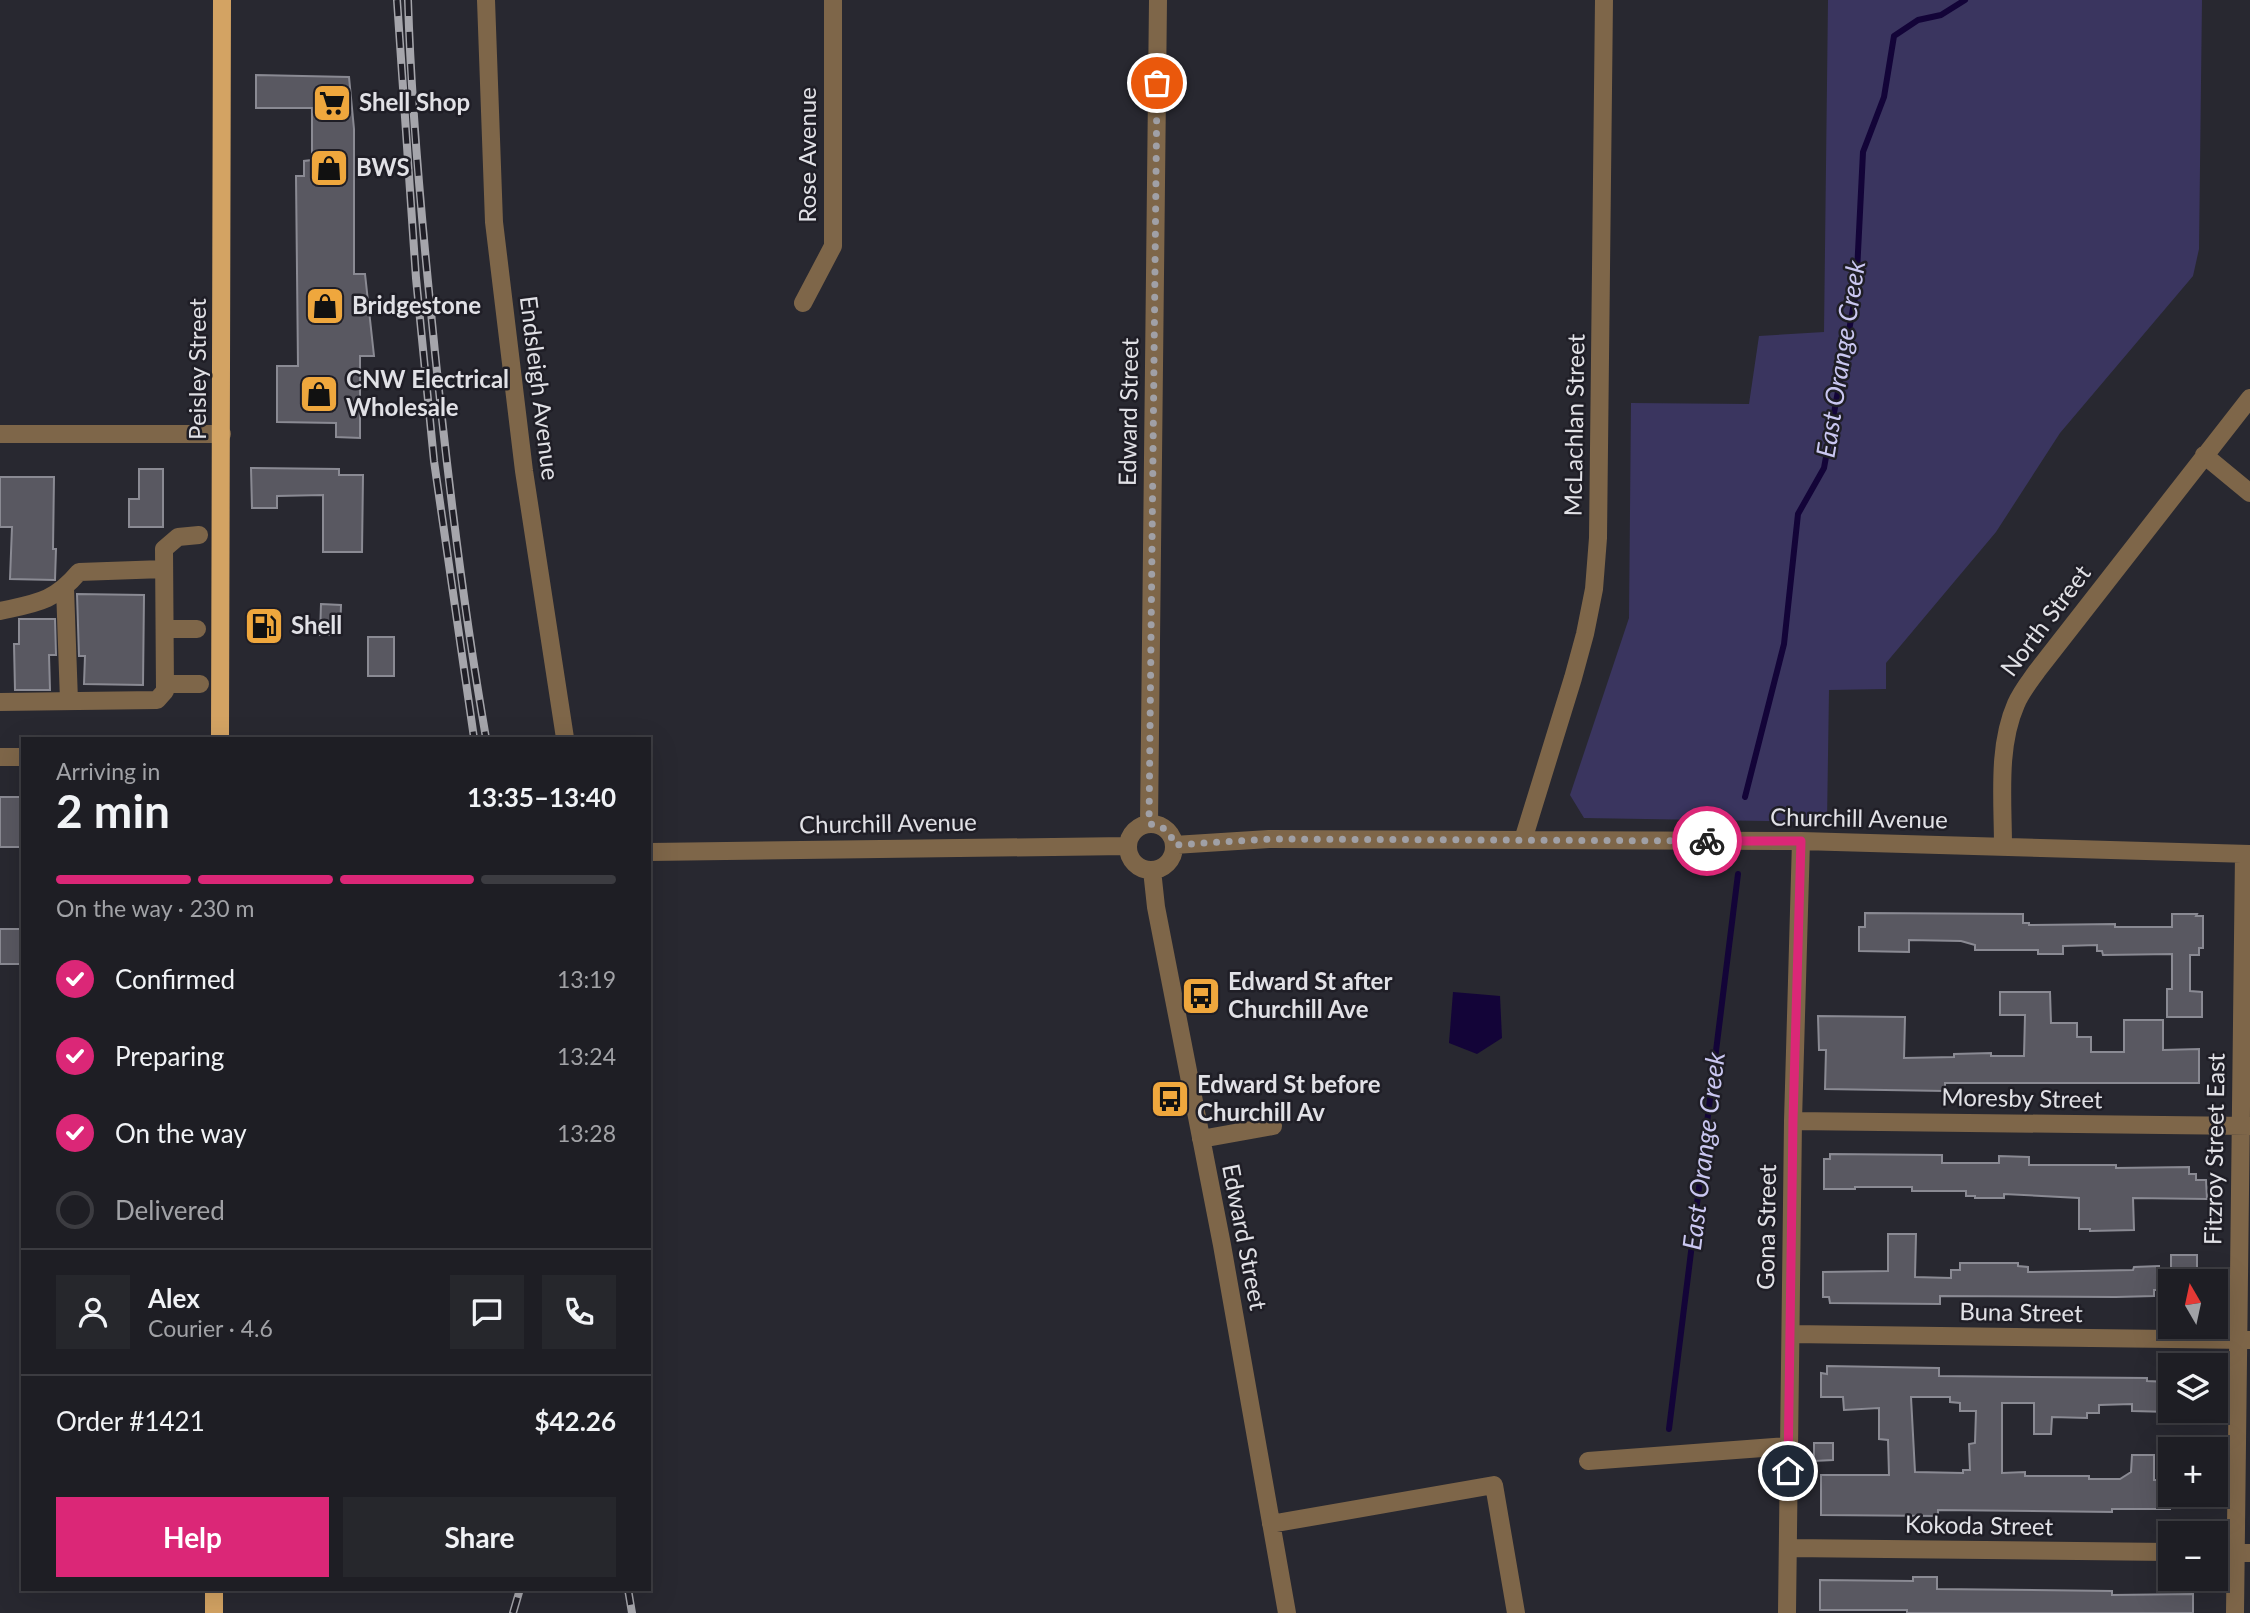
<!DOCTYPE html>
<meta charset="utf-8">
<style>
:root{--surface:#1e1e24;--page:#26272c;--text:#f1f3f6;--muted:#a1a2a6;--line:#3c3c41;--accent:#db2777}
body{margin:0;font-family:Lato,sans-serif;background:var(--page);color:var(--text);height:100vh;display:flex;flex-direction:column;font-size:26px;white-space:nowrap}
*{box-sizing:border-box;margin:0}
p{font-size:23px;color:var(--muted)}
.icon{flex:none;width:38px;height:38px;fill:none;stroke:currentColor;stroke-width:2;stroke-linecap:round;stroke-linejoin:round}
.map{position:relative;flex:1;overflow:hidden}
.details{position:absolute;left:21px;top:737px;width:630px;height:854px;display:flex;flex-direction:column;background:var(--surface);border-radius:0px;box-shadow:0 7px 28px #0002,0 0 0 2px var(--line)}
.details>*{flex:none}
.needle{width:46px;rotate:351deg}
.controls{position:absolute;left:2158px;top:1269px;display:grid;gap:14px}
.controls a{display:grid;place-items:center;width:70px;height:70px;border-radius:0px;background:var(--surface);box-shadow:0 7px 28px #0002,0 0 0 2px var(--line);font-size:35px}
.pin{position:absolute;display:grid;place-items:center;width:60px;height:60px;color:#fff;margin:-30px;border:4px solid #fff;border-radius:50%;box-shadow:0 2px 7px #0007}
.courier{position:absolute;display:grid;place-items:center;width:70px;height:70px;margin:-35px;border:5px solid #db2777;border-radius:50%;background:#fff;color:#222;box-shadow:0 2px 9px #0007}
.head em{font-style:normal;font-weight:700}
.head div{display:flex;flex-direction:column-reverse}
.head{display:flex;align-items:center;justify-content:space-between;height:119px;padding:0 35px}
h1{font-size:46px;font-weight:700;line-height:52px}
.bar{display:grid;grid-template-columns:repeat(4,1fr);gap:10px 7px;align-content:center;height:84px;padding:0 35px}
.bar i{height:9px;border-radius:5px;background:var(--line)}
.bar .selected{background:var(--accent)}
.bar p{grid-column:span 4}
.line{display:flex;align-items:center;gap:18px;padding:0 35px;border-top:2px solid var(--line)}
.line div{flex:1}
.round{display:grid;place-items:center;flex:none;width:74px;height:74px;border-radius:0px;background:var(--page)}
ol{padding:0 35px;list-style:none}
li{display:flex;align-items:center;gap:21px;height:77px}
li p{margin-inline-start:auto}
li .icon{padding:7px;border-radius:50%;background:var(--accent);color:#fff;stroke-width:4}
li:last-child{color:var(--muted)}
li i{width:38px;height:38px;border:4px solid var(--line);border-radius:50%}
.cta{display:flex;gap:14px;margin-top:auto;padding:14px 35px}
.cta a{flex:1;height:80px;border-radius:0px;background:var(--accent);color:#fff;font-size:28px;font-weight:700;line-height:80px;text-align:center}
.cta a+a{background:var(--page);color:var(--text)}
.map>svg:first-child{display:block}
.green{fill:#3a355f}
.water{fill:#130438}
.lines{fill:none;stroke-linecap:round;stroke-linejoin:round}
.stream{stroke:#130438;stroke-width:6}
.building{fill:#595861;stroke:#8a8a93;stroke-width:2;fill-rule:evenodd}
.minor{stroke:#7e6649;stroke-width:18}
.major{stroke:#d3a363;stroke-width:18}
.rail-casing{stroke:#a5a5ab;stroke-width:8}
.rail{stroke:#1f1e26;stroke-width:5;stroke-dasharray:16;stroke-linecap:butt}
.done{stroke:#a0a0a6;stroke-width:7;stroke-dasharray:0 12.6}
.route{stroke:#db2777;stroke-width:9}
.labels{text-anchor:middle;stroke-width:5;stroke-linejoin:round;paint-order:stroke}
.poi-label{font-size:24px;font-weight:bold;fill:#e1e1e6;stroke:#1f1e26;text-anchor:start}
.street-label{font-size:24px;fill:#e1e1e6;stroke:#1f1e26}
.water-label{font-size:26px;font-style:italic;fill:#cac7f1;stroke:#1f1e26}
</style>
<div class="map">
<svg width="2250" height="1613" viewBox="0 0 2250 1613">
<rect width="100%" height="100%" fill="#282830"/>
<path class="green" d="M1828,0h374l-3,249 -6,27 -133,157 -64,99 -110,131v26l-57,1 -2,132 -243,-4 -14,-23 59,-177 2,-215 118,1 10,-68 65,-4z"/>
<path class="water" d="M1453,992l47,4 2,42 -25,16 -28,-11z"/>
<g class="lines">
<path class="stream" d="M1745,797l39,-153 14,-130 26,-46 32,-176 7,-140 21,-55 10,-61 24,-16 23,-5 24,-15
M1669,1429l69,-555"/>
</g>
<path class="building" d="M256,75l93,2 5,52v145h11l9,82h-14v82l-24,-1v-14l-59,-1v-56h21l-2,-190h8v-15l8,-1v-52h-56z
M251,468l88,1v6h24l-1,77h-39v-57l-46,1v12h-25z
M139,469h24v58h-34v-28h10z
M0,477h54l-1,72h3l-1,31 -45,-1 2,-52h-12z
M77,594l67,1 -1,90 -59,-1 1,-28h-6z
M321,604l20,1 -1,30h-20z
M19,619h36l1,36h-7l1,35h-35l-1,-46h5z
M368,637h26v39h-26z
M0,797h23v50h-23z
M1865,913l158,1v9h6v2l86,-1v3h57v-13h25l-1,2h7v32h-4v7h-9v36l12,1v25h-35v-28h5v-35l-69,1 -1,-4h-5v-6l-34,1v8h-25v-4h-63v-5l-14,-4 -52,-1v12l-50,-1v-24h6z
M0,929h23v35h-23z
M2000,992h50l1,31h26v14h14v15h33v-32h39v30l36,-1v34h-254v8l-120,-2 1,-39h-7l-1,-34 87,1 -1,41 50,-1v-3l37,-1v3h33l1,-41h-25z
M1830,1154l112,1v8h57v-7l30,1v8h87v3l73,-1v7h7v6h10l1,19 -74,-1 1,32 -44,1v-2h-11v-31l-75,-4v4h-29v-2h-9v-5h-54v-4h-57v2h-31v-30h6z
M1888,1234h28l-1,43 36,1v-8h9v-7h58v3l10,1v5l105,-2 1,-3 25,-1v24h-5v6l-38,1 -176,-1v8l-110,-1 -1,-6h-6v-25l65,-1z
M2171,1255h26v26h-26z
M1827,1366l112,2v8l208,2v3l23,1v30l-38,-1v-7l-33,1v8h-12v5l-35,-1 -1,17h-17v-31h-32v70l23,-1v4h64v3h31l11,-7 1,-17h22v25h16v29h-58v3l-174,-2v6l-117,-1v-40h68l-1,-35 -9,-1v-31l-35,2 -1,-13h-22v-24l6,1zM1911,1397h39v5l10,1v8h16l-1,32 -6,1 1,26h-7v3l-48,-1z
M1814,1443h19v17l-19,1z
M1913,1577h24v12l175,2v4l81,-1v19h-286v-3h-87v-30l93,1z"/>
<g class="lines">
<path class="minor" d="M486,0l8,222 30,249 41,267
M803,303l30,-57v-246
M0,434h222
M2204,455l46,38
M65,588l4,113
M0,611c36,-8 54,-9 79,-39l85,-3
M165,629h32
M165,684h35
M0,702l157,-2 8,-9 -1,-142 14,-12 21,-2
M0,757h23
M1128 847a23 23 0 1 1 46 0a23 23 0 1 1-46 0Z
M1149,824l9,-824
M1523,840l50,-162 12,-44 9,-45 4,-51 6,-538
M1174,845l95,-6 532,2 449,13
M2003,847c0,-47 -6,-100 13,-143 5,-12 14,-23 21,-33l213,-273
M649,852l478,-6
M1152,870l4,37 66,338 65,368
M1793,1121l457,5
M1201,1139l72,-13
M1791,1334l458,6
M1588,1461l200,-15
M1271,1524l223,-39 22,128
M1788,1548l382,4
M2216,1553h34
M1787,1613l6,-492 8,-280
M2235,1613l9,-759"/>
<path class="major" d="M220,738l2,-738
M214,1613v-24"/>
<g class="rail-casing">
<path id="rail" d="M397,0l19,278 18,183 40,277
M408,0c3,101 12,202 22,302 14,146 31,292 56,436
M628,1589l4,24
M513,1613l7,-24"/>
</g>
<use href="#rail" class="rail"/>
</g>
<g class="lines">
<path class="done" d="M1157,83l-8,741c14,1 22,8 25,21l95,-6 438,2"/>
<path class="route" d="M1707,841h94l-8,280 -5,350"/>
</g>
<defs>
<g id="supermarket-square" transform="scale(2.0125)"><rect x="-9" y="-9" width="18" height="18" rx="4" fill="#efa73d" stroke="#1f1e26"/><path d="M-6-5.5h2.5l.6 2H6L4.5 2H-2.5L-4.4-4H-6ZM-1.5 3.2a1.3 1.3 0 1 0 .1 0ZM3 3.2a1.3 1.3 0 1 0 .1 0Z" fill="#111"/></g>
<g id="shop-square" transform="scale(2.0125)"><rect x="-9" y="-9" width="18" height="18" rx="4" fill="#efa73d" stroke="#1f1e26"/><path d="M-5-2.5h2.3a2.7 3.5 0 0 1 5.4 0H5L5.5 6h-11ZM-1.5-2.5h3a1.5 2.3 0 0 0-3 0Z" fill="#111"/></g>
<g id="fuel-square" transform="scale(2.0125)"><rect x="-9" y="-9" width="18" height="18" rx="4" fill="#efa73d" stroke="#1f1e26"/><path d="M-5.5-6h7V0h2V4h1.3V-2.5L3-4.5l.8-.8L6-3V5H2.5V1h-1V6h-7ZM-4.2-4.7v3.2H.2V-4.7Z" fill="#111"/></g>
<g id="bus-square" transform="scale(2.0125)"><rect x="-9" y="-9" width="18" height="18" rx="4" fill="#efa73d" stroke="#1f1e26"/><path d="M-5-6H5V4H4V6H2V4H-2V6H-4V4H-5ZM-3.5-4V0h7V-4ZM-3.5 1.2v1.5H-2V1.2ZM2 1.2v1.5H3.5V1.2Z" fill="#111"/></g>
</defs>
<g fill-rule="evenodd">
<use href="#supermarket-square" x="332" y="103"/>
<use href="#shop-square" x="329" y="168"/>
<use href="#shop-square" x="325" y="306"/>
<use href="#shop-square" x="319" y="394"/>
<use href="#fuel-square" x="264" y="626"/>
<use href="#bus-square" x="1201" y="996"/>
<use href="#bus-square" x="1170" y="1099"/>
</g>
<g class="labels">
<g class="poi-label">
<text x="359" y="111">Shell Shop</text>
<text x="356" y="176">BWS</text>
<text x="352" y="314">Bridgestone</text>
<text x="346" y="388">CNW Electrical<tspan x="346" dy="28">Wholesale</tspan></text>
<text x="291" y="634">Shell</text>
<text x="1228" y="990">Edward St after<tspan x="1228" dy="28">Churchill Ave</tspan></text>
<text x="1197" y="1093">Edward St before<tspan x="1197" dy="28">Churchill Av</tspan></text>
</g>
<g class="street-label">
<text transform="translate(808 155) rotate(-90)" y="8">Rose Avenue</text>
<text transform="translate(198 369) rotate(-90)" y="8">Peisley Street</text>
<text transform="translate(539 388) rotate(83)" y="8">Endsleigh Avenue</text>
<text transform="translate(1129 412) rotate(-89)" y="8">Edward Street</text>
<text transform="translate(1575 425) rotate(-89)" y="8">McLachlan Street</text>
<text transform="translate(2046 621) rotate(-53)" y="8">North Street</text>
<text transform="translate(1859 819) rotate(1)" y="8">Churchill Avenue</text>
<text transform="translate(888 824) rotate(-1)" y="8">Churchill Avenue</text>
<text transform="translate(2022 1099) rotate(1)" y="8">Moresby Street</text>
<text transform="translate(2215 1149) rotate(-89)" y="8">Fitzroy Street East</text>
<text transform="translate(1767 1227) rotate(-89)" y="8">Gona Street</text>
<text transform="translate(1244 1237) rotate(79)" y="8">Edward Street</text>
<text transform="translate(2021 1313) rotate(1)" y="8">Buna Street</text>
<text transform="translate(1979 1526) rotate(1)" y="8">Kokoda Street</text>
</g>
<g class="water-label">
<text transform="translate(1841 359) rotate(-81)" y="9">East Orange Creek</text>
<text transform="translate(1704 1151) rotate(-83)" y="9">East Orange Creek</text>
</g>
</g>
</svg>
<div class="controls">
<a><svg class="needle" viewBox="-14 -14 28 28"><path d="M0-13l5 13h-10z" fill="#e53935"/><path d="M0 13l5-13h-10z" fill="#a1a2a6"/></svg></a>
<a><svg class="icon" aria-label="layers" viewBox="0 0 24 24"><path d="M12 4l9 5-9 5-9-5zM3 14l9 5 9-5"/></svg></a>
<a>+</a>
<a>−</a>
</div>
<div class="pin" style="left:1157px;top:83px;background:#ea580c"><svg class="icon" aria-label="bag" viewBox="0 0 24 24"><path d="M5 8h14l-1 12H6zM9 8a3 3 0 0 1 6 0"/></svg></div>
<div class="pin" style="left:1788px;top:1471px;background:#1f2937"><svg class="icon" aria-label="home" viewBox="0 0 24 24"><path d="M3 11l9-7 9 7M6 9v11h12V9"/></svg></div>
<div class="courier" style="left:1707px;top:841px"><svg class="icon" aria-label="bike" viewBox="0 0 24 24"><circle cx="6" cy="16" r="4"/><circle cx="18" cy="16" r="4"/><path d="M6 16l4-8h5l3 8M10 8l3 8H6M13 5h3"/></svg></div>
<section class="details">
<div class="head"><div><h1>2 min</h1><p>Arriving in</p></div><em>13:35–13:40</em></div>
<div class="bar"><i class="selected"></i><i class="selected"></i><i class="selected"></i><i></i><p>On the way · 230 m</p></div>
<ol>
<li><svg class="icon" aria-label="check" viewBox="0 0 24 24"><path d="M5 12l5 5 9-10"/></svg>Confirmed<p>13:19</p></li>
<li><svg class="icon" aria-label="check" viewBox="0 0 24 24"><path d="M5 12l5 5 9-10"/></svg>Preparing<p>13:24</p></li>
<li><svg class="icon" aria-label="check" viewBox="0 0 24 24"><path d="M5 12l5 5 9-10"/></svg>On the way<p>13:28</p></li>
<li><i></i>Delivered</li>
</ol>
<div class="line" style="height:126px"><a class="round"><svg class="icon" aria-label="person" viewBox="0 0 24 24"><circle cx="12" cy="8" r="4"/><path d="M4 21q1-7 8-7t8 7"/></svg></a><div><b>Alex</b><p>Courier · 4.6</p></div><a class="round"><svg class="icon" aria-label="chat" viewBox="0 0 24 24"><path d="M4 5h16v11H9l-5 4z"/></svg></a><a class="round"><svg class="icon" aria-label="phone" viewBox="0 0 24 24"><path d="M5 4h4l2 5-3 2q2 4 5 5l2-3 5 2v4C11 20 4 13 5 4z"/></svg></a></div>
<div class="line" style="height:91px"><div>Order #1421</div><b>$42.26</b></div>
<div class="cta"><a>Help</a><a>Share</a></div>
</section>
</div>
